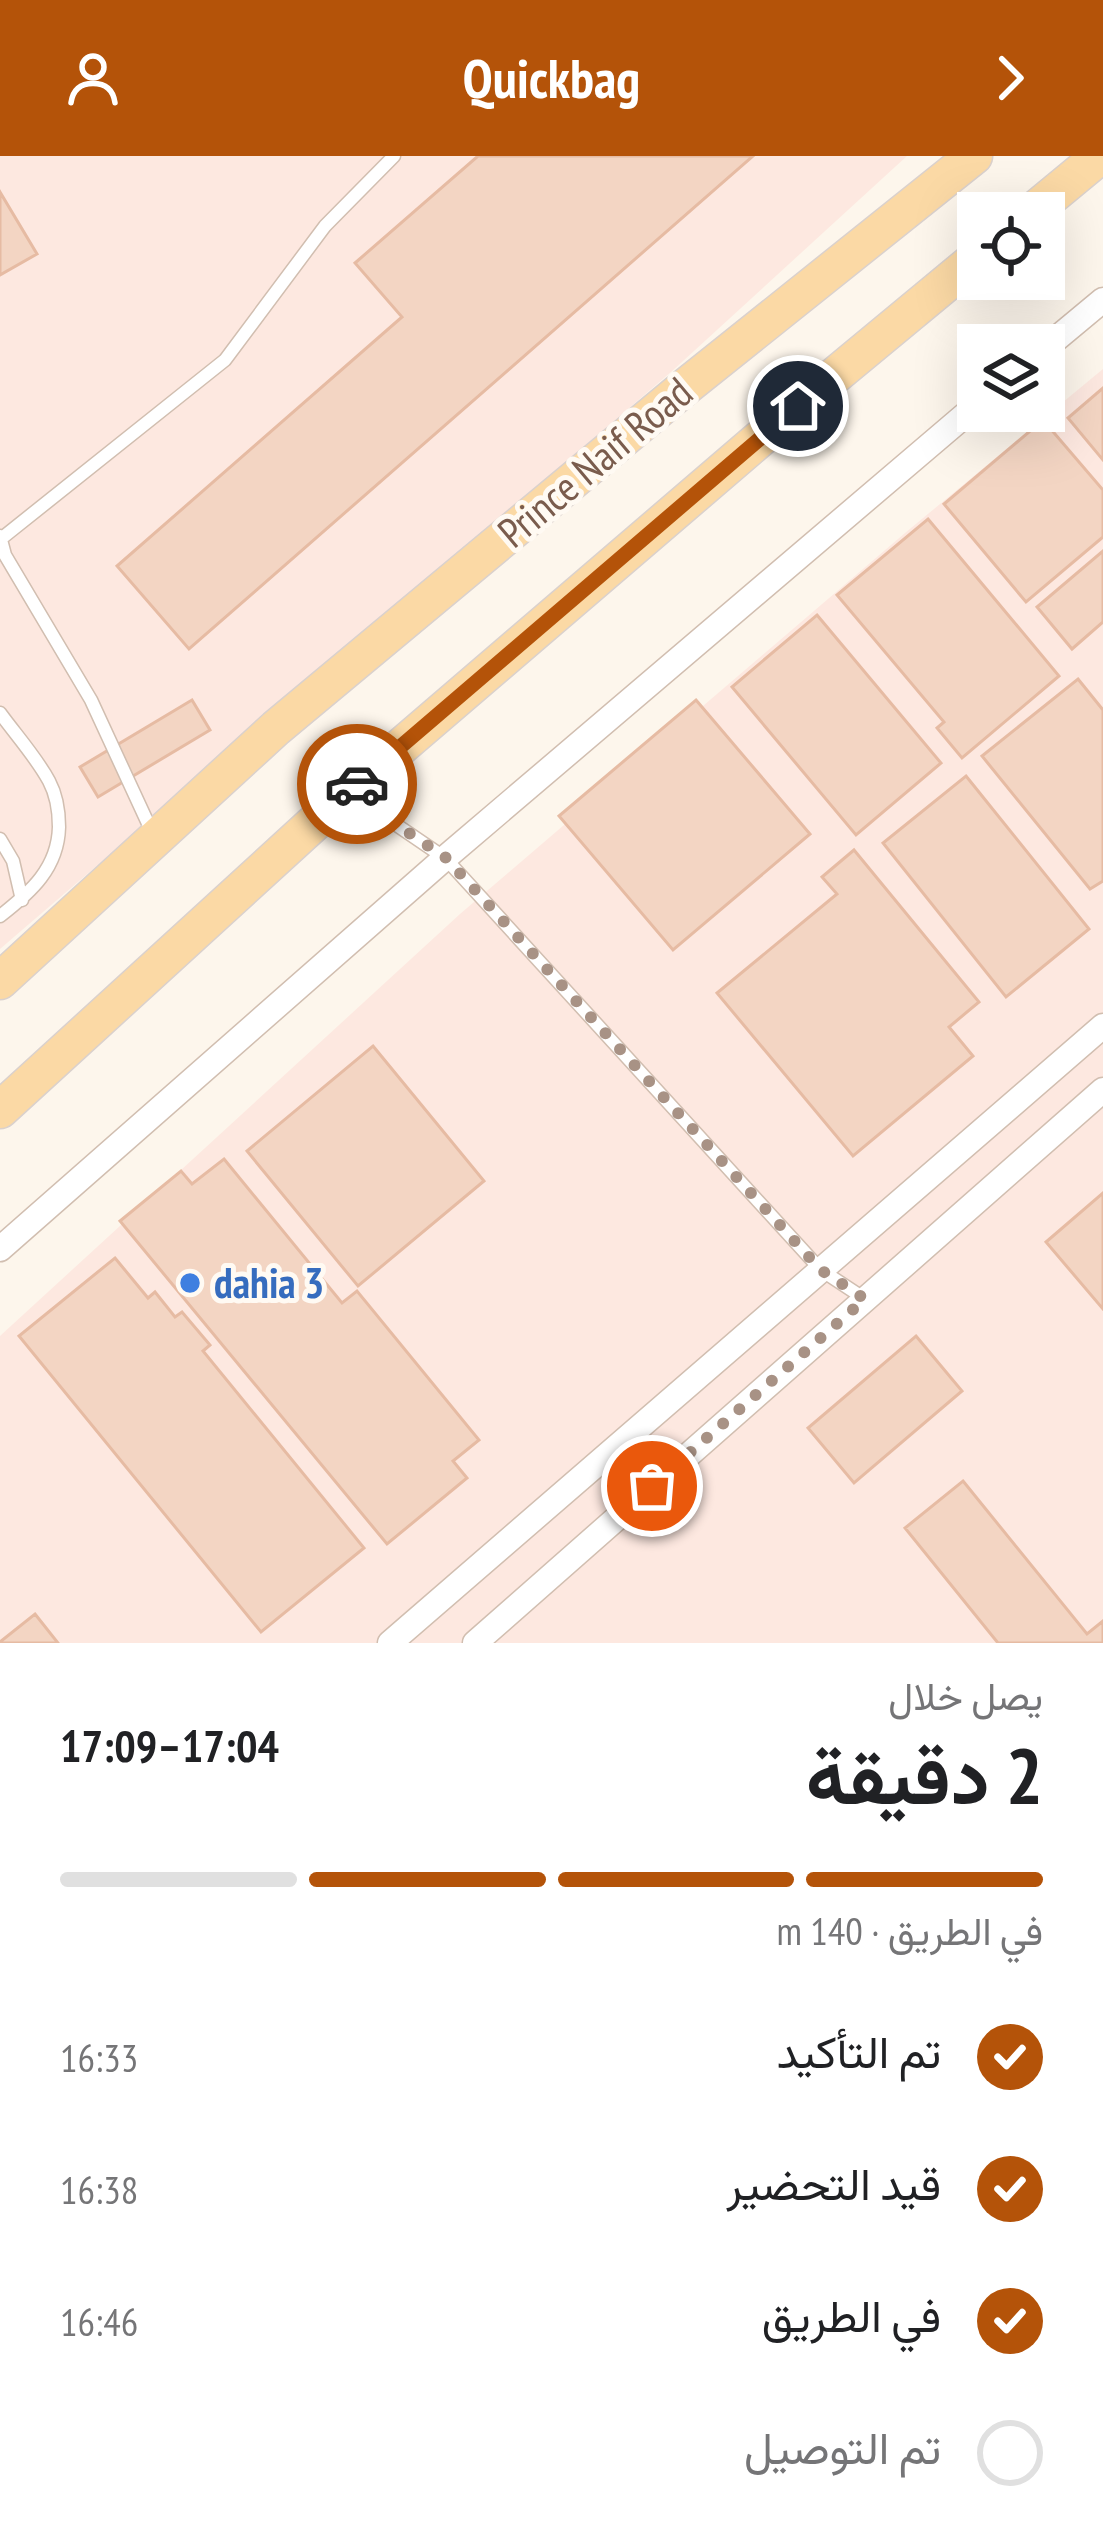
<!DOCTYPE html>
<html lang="ar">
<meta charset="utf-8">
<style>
:root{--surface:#fff;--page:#f2f2f2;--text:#202124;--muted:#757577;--line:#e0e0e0;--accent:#b45309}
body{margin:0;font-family:"PT Sans Narrow",Vazirmatn,sans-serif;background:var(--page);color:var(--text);direction:rtl;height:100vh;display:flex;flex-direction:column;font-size:45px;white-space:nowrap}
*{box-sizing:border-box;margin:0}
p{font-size:39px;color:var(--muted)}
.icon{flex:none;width:66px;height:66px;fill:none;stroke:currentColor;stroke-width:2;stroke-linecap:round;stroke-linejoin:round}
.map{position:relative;height:1487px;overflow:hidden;direction:ltr}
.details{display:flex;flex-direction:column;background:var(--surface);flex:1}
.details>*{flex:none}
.buttons{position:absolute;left:957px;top:36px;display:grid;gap:24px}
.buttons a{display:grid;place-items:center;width:108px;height:108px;border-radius:0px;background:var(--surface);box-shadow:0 12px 48px #0002;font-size:60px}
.pin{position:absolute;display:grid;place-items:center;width:102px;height:102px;color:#fff;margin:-51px;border:6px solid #fff;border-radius:50%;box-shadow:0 3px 12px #0007}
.courier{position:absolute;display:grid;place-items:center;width:120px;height:120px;margin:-60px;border:9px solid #b45309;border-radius:50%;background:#fff;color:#222;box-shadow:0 3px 15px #0007}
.headline em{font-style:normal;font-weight:700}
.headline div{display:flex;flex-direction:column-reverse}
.headline{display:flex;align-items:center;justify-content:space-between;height:204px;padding:0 60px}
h1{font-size:78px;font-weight:700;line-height:90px}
.bar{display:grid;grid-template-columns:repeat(4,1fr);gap:18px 12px;align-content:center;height:144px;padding:0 60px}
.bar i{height:15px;border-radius:9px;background:var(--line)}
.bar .active{background:var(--accent)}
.bar p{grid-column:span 4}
ol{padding:0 60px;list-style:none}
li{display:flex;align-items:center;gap:36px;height:132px}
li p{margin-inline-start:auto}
li .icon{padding:12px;border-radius:50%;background:var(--accent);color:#fff;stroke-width:4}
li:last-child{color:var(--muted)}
li i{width:66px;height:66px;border:6px solid var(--line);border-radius:50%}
header{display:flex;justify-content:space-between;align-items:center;height:156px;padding:0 60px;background:var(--accent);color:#fff;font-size:54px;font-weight:700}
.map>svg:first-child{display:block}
.commercial{fill:#fde8e0}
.building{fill:#f3d5c3;stroke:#e6bba3;stroke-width:3}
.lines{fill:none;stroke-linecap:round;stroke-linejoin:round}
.lane-casing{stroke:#d1beb0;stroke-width:15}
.street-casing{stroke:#d1beb0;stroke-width:27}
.primary-casing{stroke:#dad1cd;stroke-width:39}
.lane{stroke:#fff;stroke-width:12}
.street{stroke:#fff;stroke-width:24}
.primary{stroke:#fbd9a5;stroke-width:36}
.done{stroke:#a89285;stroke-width:12;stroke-dasharray:0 21.6}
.route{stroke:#b45309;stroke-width:15}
.shop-dot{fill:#3f7fe0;stroke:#fffaf3;stroke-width:4.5}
.labels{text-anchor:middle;stroke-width:10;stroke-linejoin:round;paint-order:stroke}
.street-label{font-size:42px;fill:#7a5c4d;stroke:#fffaf3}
.shop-label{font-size:42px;font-weight:bold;fill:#366cbe;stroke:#fffaf3;text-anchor:start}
</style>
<header><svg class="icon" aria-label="forward" viewBox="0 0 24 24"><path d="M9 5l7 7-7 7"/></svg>Quickbag<svg class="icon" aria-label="person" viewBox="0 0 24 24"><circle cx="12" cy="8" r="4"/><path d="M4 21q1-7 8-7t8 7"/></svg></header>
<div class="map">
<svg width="1103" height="1487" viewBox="0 0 1103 1487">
<rect width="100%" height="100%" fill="#fdf6ec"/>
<path class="commercial" d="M0,0h907l-236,216 -671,577z
M1103,213v1274h-1103v-307l460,-422 445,-381z"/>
<path class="building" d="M478,0h275l-564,493 -72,-83 285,-249 -47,-54z
M0,36l37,62 -37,21z
M1103,232v72l-35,-42z
M1043,264l60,70v47l-77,65 -82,-98z
M928,363l131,157 -97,82 -25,-30 7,-6 -107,-127z
M1103,395v71l-31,27 -35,-42z
M817,459l124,148 -85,72 -124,-148z
M1078,523l25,31v171l-13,8 -108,-133z
M192,544l18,30 -112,67 -18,-30z
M696,544l114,134 -137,116 -114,-134z
M966,620l123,153 -83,68 -123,-154z
M854,694l125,152 -30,25 24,29 -120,100 -136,-163 120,-99 -15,-17z
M373,890l111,135 -126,105 -111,-135z
M224,1003l118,144 15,-12 122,149 -26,21 14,17 -80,66 -267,-323 61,-50 11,13z
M1103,1037v116l-57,-67z
M115,1102l33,40 7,-6 20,25 7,-5 28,33 -7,6 161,197 -103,84 -242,-296z
M916,1180l46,55 -108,92 -46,-55z
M963,1325l124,153 16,-13v22h-105l-93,-115z
M35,1458l23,29h-58v-1z"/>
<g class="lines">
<g class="lane-casing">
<path id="lane" d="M0,380l5,19 86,145 61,132
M2,382l223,-178 100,-134 69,-70
M0,557c16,22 36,44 49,68 7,13 10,31 10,46 -1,41 -28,65 -59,89
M354,640l91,62 376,412 44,29
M0,683l13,22 9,39"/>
</g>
<g class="street-casing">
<path id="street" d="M1044,193l59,-49
M0,1093l445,-391 533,-454
M390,1487l713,-617
M475,1487l628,-553"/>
</g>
<g class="primary-casing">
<path id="primary" d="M1031,57l69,-57
M0,825l276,-253 408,-340 290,-232
M0,954l348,-318 450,-386 180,-149"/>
</g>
<use href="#lane" class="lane"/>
<use href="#street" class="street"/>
<use href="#primary" class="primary"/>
</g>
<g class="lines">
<path class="done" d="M357,628l-9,8 97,65 376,413 44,29 -213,187"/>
<path class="route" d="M357,628l441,-378"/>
</g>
<circle class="shop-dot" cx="190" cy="1127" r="12"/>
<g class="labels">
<g class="street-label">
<text transform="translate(595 306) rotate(-40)" y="15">Prince Naif Road</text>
</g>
<g class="shop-label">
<text x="214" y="1142">dahia 3</text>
</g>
</g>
</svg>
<div class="buttons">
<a><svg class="icon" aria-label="locate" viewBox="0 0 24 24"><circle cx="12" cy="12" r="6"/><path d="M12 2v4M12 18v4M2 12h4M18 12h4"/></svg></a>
<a><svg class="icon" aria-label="layers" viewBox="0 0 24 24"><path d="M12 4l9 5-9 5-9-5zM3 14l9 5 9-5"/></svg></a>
</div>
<div class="pin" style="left:652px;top:1330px;background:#ea580c"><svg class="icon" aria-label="bag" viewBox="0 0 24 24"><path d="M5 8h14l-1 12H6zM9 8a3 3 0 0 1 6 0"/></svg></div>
<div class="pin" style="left:798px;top:250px;background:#1f2937"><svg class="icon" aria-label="home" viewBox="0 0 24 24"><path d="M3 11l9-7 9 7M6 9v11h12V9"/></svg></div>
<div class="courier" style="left:357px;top:628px"><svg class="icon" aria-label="car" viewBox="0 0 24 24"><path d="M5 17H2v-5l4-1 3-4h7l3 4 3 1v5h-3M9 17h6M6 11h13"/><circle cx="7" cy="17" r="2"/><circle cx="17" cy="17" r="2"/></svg></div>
</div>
<section class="details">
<div class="headline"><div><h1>2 دقيقة</h1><p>يصل خلال</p></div><em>17:04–17:09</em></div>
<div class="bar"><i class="active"></i><i class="active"></i><i class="active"></i><i></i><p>في الطريق · 140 m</p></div>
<ol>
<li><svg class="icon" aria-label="check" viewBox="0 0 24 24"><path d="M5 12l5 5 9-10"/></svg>تم التأكيد<p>16:33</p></li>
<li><svg class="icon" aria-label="check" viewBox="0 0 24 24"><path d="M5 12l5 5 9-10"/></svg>قيد التحضير<p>16:38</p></li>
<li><svg class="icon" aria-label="check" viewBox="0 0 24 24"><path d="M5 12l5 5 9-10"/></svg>في الطريق<p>16:46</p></li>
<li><i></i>تم التوصيل</li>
</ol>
</section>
